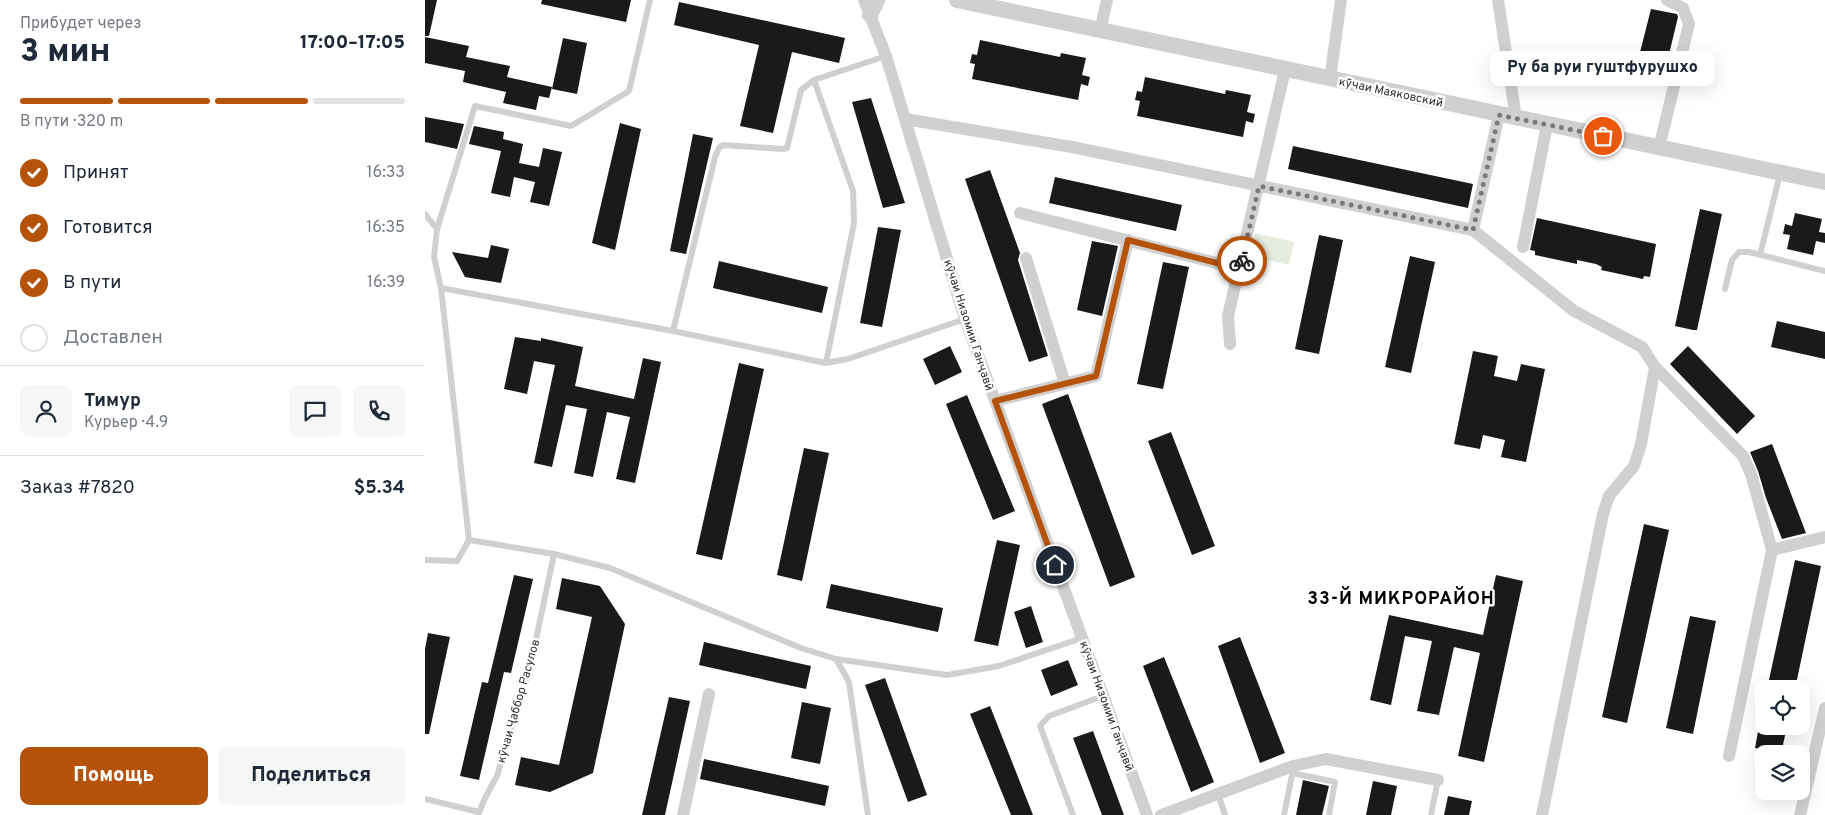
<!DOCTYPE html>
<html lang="ru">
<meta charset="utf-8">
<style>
:root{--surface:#fff;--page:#f6f6f7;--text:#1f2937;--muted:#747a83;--line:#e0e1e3;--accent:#b45309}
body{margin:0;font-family:Overpass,sans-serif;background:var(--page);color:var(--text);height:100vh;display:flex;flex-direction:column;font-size:19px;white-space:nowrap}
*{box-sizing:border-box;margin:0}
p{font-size:16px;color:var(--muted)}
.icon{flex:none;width:28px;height:28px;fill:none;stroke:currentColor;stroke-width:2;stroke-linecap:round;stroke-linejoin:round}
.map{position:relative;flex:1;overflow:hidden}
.panel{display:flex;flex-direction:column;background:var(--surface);width:425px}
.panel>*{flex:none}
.controls{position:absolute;left:1330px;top:680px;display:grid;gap:10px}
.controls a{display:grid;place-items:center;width:55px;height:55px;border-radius:10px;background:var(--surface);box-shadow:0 5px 20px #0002;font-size:25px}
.pin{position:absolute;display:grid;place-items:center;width:42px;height:42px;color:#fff;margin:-21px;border:2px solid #fff;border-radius:50%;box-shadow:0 1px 5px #0007}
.courier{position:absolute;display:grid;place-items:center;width:50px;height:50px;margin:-25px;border:4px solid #b45309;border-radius:50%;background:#fff;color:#222;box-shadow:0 1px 6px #0007}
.bubble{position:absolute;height:35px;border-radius:10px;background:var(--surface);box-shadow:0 5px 20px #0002;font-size:16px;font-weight:800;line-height:35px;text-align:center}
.headline em{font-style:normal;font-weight:800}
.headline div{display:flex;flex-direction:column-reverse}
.headline{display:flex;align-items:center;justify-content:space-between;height:85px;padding:0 20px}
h1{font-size:32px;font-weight:800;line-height:38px}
.bar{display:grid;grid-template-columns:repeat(4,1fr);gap:8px 5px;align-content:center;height:60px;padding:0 20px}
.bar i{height:6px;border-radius:4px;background:var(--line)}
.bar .selected{background:var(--accent)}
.bar p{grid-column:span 4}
.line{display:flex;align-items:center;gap:12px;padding:0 20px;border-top:1px solid var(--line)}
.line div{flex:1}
.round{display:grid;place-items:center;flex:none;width:52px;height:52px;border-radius:10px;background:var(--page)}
ol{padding:0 20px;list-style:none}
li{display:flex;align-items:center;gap:15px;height:55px}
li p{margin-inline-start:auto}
li .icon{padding:5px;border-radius:50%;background:var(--accent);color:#fff;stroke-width:4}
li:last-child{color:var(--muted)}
li i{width:28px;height:28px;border:2px solid var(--line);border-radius:50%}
.primary-button{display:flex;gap:10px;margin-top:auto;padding:10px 20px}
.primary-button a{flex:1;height:58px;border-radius:10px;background:var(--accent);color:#fff;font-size:20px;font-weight:800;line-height:58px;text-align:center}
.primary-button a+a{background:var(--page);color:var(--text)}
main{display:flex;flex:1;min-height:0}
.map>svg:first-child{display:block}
.green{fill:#e6ecdf}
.building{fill:#1a1a1a}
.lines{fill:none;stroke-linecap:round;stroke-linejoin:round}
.service{stroke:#d0d0d0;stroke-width:6}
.minor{stroke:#d0d0d0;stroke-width:12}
.tertiary{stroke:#d0d0d0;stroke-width:16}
.done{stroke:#7a7a7a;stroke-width:5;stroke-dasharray:0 9}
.route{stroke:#b45309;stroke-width:6}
.labels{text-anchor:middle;stroke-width:5;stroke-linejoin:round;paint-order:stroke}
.street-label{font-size:12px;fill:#333;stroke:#fff}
.district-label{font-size:18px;font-weight:bold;letter-spacing:1px;fill:#000;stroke:#fff}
</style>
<main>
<section class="panel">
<div class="headline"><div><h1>3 мин</h1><p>Прибудет через</p></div><em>17:00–17:05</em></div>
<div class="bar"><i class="selected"></i><i class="selected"></i><i class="selected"></i><i></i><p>В пути · 320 m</p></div>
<ol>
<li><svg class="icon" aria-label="check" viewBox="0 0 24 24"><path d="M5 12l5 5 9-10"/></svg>Принят<p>16:33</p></li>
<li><svg class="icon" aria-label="check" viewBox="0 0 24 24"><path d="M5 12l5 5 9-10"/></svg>Готовится<p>16:35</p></li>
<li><svg class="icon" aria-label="check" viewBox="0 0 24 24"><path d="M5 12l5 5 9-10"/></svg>В пути<p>16:39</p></li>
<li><i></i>Доставлен</li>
</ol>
<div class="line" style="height:90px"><a class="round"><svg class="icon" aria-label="person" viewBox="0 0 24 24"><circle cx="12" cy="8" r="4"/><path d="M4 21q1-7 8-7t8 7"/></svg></a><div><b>Тимур</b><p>Курьер · 4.9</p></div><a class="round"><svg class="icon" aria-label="chat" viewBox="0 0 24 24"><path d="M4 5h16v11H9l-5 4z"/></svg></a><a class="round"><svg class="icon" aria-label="phone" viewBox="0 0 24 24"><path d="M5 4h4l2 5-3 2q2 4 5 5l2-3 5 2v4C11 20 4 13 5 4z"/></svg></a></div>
<div class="line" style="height:65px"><div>Заказ #7820</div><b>$5.34</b></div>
<div class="primary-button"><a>Помощь</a><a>Поделиться</a></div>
</section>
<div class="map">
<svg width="1400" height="815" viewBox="0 0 1400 815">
<rect width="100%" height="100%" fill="#fff"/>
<path class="green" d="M830,233l39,9 -5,23 -39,-9z"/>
<path class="building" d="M0,0h12l-8,36h-4z
M117,0h89l-5,22 -85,-18z
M254,2l166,36 -6,25 -47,-11 -19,81 -33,-7 19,-81 -85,-20z
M1226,9l26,5 1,3 -14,58 -28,-7z
M0,37l44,9 -3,11 44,9 -3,11 45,10 -3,11 -10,-2 -3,14 -33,-7 3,-11 -43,-10 2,-11 -40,-8z
M138,38l24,5 -10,51 -25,-5z
M555,40l80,17 1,-4 25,5 -4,17 8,2 -2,9 -7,-2 -3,16 -106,-21 3,-15 -5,-1 2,-9 5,1z
M720,77l80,17 1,-4 25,5 -4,17 8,2 -2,9 -7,-2 -3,16 -106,-21 3,-15 -5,-1 2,-9 5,1z
M446,98l34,105 -22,5 -31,-106z
M0,117l39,7 -7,25 -32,-7z
M195,123l21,6 -26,121 -23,-7z
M49,126l30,6 -1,7 20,5 -4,19 20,4 4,-19 19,4 -13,54 -19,-4 5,-20 -21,-5 -4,20 -19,-4 10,-42 -32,-7z
M268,134l20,4 -27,116 -16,-3z
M868,146l180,38 -5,24 -180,-39z
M565,170l30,83 -2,7 30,96 -19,6 -64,-183z
M630,177l127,28 -6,26 -127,-28z
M1275,209l22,5 -25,116h-4l-18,-4z
M1370,213l27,6 -3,13 6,1v10l-9,-2 -3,14 -26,-6 3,-14 -7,-1 2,-10 7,2z
M1112,218l119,26 -6,33 -6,-1 -1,3 -42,-9 1,-3 -6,-3 -19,-4v4l-42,-9v-4l-5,-1z
M453,227l23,3 -19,97 -22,-4z
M894,235l24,5 -24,114 -24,-5z
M667,241l26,5 -16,70 -25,-6z
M66,245l18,4 -8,34 -36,-6 -13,-25 36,6z
M985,256l25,6 -24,111 -26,-6z
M294,261l109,26 -6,26 -109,-25z
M738,262l26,5 -26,122 -26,-5z
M1352,321l48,11v27l-54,-12z
M90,337l26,4v-3l42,9 -8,39 59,13 9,-41 18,4 -26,121 -19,-4 14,-62 -23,-5 -14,65 -19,-4 13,-64 -21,-4 -14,62 -18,-4 21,-98 -21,-4 -7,33 -23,-5z
M525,346l12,26 -27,13 -12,-26z
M1263,346l67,70 -18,18 -67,-70z
M1048,351l25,5 -4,20 23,5 4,-17 24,5 -19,93 -25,-5 4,-17 -22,-5 -3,14 -26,-5z
M314,363l25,6 -42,191 -26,-6z
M643,394l67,183 -25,10 -68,-183z
M542,395l48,116 -22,9 -47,-116z
M746,432l44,114 -23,9 -44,-114z
M1347,444l34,89 -24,6 -16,-41 -8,-27 -8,-19z
M379,448l25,5 -27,128 -25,-6z
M1219,524l25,6 -42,193 -25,-6z
M572,540l23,5 -22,101 -24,-5z
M1370,560l26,6 -26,123h-28z
M89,575l19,4 -22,94 -7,-1 -25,108 -19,-4 22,-94 6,1z
M1071,575l27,6 -39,181 -26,-6 22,-103 -26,-6 -15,68 -22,-4 15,-70 -27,-5 -14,69 -21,-5 19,-85 94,20z
M137,578l38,8 25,38 -32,149 -43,19 -35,-7 6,-28 38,8 33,-148 -36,-8z
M406,584l112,24 -5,24 -112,-24z
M606,606l12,36 -17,6 -12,-36z
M1265,616l26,5 -23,113 -27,-6z
M3,633l22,4 -21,97h-4v-85z
M815,637l45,116 -25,10 -42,-117z
M279,642l107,24 -5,23 -107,-24z
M739,657l50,125 -23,10 -48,-126z
M643,660l10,25 -27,11 -10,-26z
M460,678l42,117 -19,7 -43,-117z
M244,697l21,4 -25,114h-23z
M377,702l29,6 -11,56 -29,-6z
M565,706l43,109h-22l-41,-101z
M1334,726h28l-6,28 -26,-6z
M668,731l31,84h-22l-29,-77z
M279,759l125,27 -4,20 -125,-27z
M878,780l26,6 -7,29h-26z
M948,781l24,5 -6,29h-25z
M1023,796l24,5 -3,14h-25z"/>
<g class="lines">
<path class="service" d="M389,80l39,111 1,32 -28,140
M0,214l12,15 38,-123 96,20 58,-35 21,-91
M12,229l-3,28 7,31 28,252
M1335,255l20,-81
M16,288l232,43 153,32 22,-4 117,-40
M1300,289l7,-29 7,-8h10l76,19
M248,331l42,-174 4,-9 4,-3 60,4 4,-1 14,-58 13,-10 72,-24
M0,560l32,1 12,-21 85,14 56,14 191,80 35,11 13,23 19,133
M411,659l111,16 52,-9 83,-28
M867,773l43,9 -6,33
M793,793l7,22
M0,799l54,13
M53,815l7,-17 12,-22 27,-92 5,-11 25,-119
M648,815l-33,-89 9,-10 54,-20
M859,815l9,-45
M1006,815l7,-35"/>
<path class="minor" d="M439,0l22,56 79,263 182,496
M1073,0l18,118
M675,31l7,-31
M905,79l11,-79
M1074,115l-26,115 101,81 68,36 13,20 88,89 8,18 21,76 -43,206
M480,119l167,28 401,83
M1234,148l30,-124 -6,-16 -16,-8
M595,213l220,56
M1098,247l24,-122
M601,258l39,126
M805,344l-2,-28 57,-246
M570,401l101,-25 32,-136
M1347,550l53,-13
M258,815l26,-121
M736,815l132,-49 33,-7 112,21
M1117,815l61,-301 6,-18 25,-30 7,-22 14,-77
M1375,815l25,-107"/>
<path class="tertiary" d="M532,0l868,182
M445,15l7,-15"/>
</g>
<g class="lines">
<path class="done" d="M817,261l17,-75 214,44 26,-115 104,21"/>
<path class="route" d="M630,565l-60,-164 101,-25 32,-136 112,29 2,-8"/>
</g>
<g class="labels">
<g class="street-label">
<text transform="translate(966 92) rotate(12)" y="4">кӯчаи Маяковский</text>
<text transform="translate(544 325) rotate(72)" y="4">кӯчаи Низомии Ганҷавӣ</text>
<text transform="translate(93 701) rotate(-74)" y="4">кӯчаи Ҷаббор Расулов</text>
<text transform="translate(682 706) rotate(70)" y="4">кӯчаи Низомии Ганҷавӣ</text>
</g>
<g class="district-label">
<text x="976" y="604">33-Й МИКРОРАЙОН</text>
</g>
</g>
</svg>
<div class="controls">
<a><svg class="icon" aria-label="locate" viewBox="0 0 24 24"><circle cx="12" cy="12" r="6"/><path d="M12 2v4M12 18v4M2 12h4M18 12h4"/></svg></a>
<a><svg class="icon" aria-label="layers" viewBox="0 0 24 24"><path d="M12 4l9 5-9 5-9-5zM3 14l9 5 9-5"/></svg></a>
</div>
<div class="pin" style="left:1178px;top:136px;background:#ea580c"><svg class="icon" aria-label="bag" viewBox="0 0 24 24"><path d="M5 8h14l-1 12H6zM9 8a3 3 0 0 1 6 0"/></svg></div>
<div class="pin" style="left:630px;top:565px;background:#1f2937"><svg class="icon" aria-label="home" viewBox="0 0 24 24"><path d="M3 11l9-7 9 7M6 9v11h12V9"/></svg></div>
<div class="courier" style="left:817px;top:261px"><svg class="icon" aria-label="bike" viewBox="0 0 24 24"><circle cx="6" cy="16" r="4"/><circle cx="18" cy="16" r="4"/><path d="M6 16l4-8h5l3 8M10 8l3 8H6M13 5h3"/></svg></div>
<div class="bubble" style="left:1065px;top:51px;width:225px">Ру ба руи гуштфурушхо</div>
</div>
</main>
